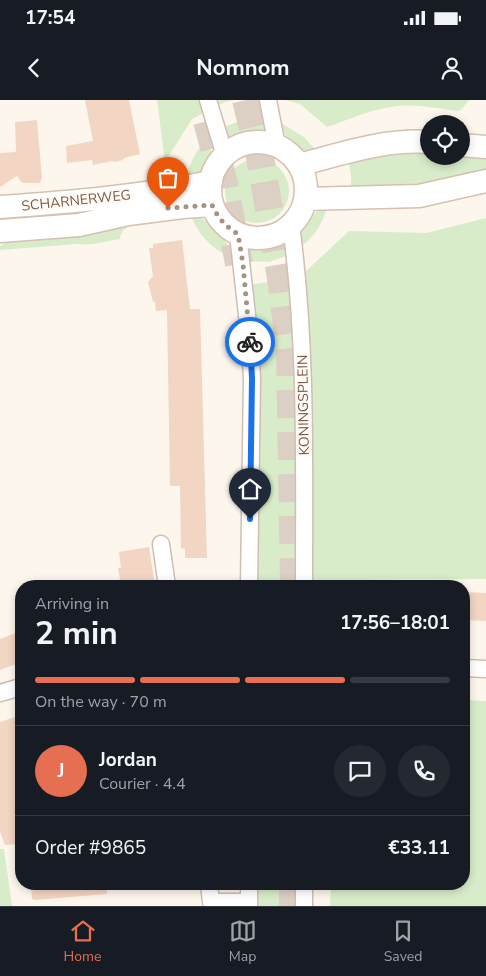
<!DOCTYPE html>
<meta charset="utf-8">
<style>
:root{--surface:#171b24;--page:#242831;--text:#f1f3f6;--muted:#9ea1a6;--line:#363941;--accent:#e76f51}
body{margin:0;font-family:"Nunito Sans",sans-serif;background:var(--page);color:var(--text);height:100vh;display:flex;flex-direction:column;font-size:19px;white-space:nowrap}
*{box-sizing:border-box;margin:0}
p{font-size:16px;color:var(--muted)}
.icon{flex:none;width:28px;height:28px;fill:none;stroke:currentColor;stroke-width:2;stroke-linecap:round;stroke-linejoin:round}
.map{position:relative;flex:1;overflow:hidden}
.drawer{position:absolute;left:15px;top:480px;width:455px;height:310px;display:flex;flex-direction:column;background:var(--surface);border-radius:20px;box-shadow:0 2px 8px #0003}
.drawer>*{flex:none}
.controls{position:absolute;left:420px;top:15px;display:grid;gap:10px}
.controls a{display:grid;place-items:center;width:50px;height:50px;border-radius:50%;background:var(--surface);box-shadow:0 2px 8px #0003;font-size:25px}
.pin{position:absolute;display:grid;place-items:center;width:42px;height:42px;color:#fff;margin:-51px -21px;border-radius:50% 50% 50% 0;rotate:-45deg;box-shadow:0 0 5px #0007}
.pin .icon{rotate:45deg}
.courier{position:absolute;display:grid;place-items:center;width:50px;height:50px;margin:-25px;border:4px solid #1a73e8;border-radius:50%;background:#fff;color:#222;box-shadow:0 1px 6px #0007}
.head em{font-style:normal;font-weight:700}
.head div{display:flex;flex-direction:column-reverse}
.head{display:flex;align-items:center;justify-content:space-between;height:85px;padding:0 20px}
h1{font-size:32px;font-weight:700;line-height:38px}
.bar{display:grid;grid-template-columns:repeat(4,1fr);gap:8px 5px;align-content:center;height:60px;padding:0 20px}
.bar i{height:6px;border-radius:4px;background:var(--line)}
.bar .on{background:var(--accent)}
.bar p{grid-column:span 4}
.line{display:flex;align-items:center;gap:12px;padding:0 20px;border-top:1px solid var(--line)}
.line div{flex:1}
.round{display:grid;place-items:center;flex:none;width:52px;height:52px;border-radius:26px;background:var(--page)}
.status{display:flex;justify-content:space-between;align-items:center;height:35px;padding:0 25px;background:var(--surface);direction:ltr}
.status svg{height:14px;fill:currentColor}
header{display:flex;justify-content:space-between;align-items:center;height:65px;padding:0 20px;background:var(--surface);font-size:22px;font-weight:700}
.dock{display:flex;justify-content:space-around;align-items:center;height:70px;border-top:1px solid var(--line);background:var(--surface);font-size:14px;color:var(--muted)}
.dock a{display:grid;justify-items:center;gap:2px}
.dock .on{color:var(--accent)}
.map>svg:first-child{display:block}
.green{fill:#d8ecc9}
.building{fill:#f3d5c3}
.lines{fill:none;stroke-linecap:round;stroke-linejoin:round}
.highway-tunnel{stroke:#dcd0c4;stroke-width:28;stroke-dasharray:28 14;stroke-linecap:butt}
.street-casing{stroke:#d1beb0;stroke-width:19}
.secondary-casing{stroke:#d6c0b0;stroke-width:25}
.street{stroke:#fff;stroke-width:16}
.secondary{stroke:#fff;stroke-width:22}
.done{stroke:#a89285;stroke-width:5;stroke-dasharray:0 9}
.route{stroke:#1a73e8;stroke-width:6}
.labels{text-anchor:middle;stroke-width:4;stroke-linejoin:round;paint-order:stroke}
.street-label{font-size:14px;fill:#7a5c4d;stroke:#fffaf3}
</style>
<div class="status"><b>17:54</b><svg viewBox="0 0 49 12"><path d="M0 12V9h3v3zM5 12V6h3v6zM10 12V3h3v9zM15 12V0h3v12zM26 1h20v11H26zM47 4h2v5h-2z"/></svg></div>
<header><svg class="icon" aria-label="back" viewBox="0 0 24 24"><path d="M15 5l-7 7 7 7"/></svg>Nomnom<svg class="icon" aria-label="person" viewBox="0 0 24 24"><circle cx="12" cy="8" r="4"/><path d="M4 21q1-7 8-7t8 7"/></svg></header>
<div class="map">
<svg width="486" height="806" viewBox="0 0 486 806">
<rect width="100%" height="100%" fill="#fdf6ec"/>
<path class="green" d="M157,0h76l-8,2 -33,17 -27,43z
M285,0h184l-8,10 -4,1c-21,-3 -45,-8 -66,-4 -22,3 -43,13 -64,20l-27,-23z
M249,19h16l3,15c-16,-1 -28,1 -42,9l-4,-15 17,-7z
M281,23l23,14 15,17c-20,-2 -33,-11 -38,-31z
M210,36c5,23 -3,34 -23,44 2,-18 10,-32 23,-44z
M429,50v6h32l25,-3v22l-63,13 -72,3v-16l-3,-16z
M225 91a32 32 0 1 1 64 0a32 32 0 1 1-64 0Z
M327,107c-4,16 -13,31 -27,40 0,-19 9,-34 27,-40z
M162,115l2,6c-14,2 -43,0 -44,18 -14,2 -29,7 -43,5l-77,6v-4l7,-4 18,-4z
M191,116c19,1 37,23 41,41 -20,-7 -33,-22 -41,-41z
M486,118v361l-158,1 -1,6h-17l3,-170 -9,-143 45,-42 77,2z
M287,140l2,15 -20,7 -22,-1 -1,-14 21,1z
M292,178l7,73v235h-44l-5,-301z
M464,600l22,1v205h-156l1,-22h133z
M0,749h4l8,57h-12z
M255,784h43v22h-43z"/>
<path class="building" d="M85,0h44l11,54 -16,4 -1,2 -8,2 -3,-1 -19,4 -1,-5 -25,3 -1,-17 27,-5z
M37,20l5,58 -2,5h-18l-5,-7 -17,11v-34l16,-1 -1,-30z
M182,140l8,69h10l7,249h-22v-9l-4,-1 -1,-62h-10l-3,-176 -11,1 -1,-9h-2l-5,-20 5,-6 -4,-28h4v-4z
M149,447l6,39h-34l-3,-18h3l-2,-16z
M464,492l22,1v28l-22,-1z
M21,531v31l-21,8v-31z
M21,615v129l-16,1 -5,-13v-110z
M31,784h76v10l-71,6 -4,-1z"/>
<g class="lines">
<path class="highway-tunnel" d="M246,0l14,57 21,121 9,72 4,236
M207,21l18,66 14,77
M293,806v-22"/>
<g class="street-casing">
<path id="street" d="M208,0l17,56
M268,0l9,46
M291,125c16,120 13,241 13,361
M238,134l11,99 3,45 -3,208
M161,444l6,42
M464,568l22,1
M0,593l21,-6
M209,784l2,18h38
M249,806v-22
M304,806v-22"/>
</g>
<g class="secondary-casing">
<path id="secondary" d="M210 90a48 48 0 1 1 96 0a48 48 0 1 1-96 0Z
M461,45l25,2
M299,65c42,-11 85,-26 130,-23
M305,99l114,-3 67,-15
M0,107c71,-5 142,-11 211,-25
M0,131l79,-6 49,-11 55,-7 29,-2"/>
</g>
<use href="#street" class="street"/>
<use href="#secondary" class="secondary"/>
</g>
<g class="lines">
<path class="done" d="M168,108l44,-3c6,13 14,22 26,29l5,30 7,78"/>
<path class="route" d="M250,419l2,-141 -2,-36"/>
</g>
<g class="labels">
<g class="street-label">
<text transform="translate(76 100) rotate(-6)" y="5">SCHARNERWEG</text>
<text transform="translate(303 305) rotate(-91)" y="5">KONINGSPLEIN</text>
</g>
</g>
</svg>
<div class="controls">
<a><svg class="icon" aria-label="locate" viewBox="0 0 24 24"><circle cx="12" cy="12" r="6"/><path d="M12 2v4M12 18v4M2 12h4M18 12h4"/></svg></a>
</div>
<div class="pin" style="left:168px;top:108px;background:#ea580c"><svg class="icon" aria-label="bag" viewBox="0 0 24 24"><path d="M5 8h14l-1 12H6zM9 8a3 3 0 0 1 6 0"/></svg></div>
<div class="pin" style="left:250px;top:419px;background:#1f2937"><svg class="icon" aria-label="home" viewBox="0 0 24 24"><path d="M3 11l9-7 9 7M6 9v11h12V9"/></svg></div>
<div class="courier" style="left:250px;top:242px"><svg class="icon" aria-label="bike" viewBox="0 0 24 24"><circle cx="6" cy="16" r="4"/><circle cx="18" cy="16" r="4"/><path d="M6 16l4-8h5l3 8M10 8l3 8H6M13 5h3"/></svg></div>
<section class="drawer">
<div class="head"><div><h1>2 min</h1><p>Arriving in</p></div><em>17:56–18:01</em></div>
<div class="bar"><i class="on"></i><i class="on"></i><i class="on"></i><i></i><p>On the way · 70 m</p></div>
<div class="line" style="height:90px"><b class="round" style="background:var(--accent);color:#fff">J</b><div><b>Jordan</b><p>Courier · 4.4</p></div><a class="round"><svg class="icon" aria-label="chat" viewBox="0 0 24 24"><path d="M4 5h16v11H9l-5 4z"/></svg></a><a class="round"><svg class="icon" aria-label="phone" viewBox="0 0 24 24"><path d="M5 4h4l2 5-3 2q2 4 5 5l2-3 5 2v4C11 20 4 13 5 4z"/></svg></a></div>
<div class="line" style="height:65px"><div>Order #9865</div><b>€33.11</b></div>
</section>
</div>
<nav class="dock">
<a class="on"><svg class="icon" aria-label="home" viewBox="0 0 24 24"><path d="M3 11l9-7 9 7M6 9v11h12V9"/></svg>Home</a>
<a><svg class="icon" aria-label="map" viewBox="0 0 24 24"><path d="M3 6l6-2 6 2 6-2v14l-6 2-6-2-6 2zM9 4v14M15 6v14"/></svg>Map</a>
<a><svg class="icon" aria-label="saved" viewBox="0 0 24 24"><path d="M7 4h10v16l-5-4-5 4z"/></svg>Saved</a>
</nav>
